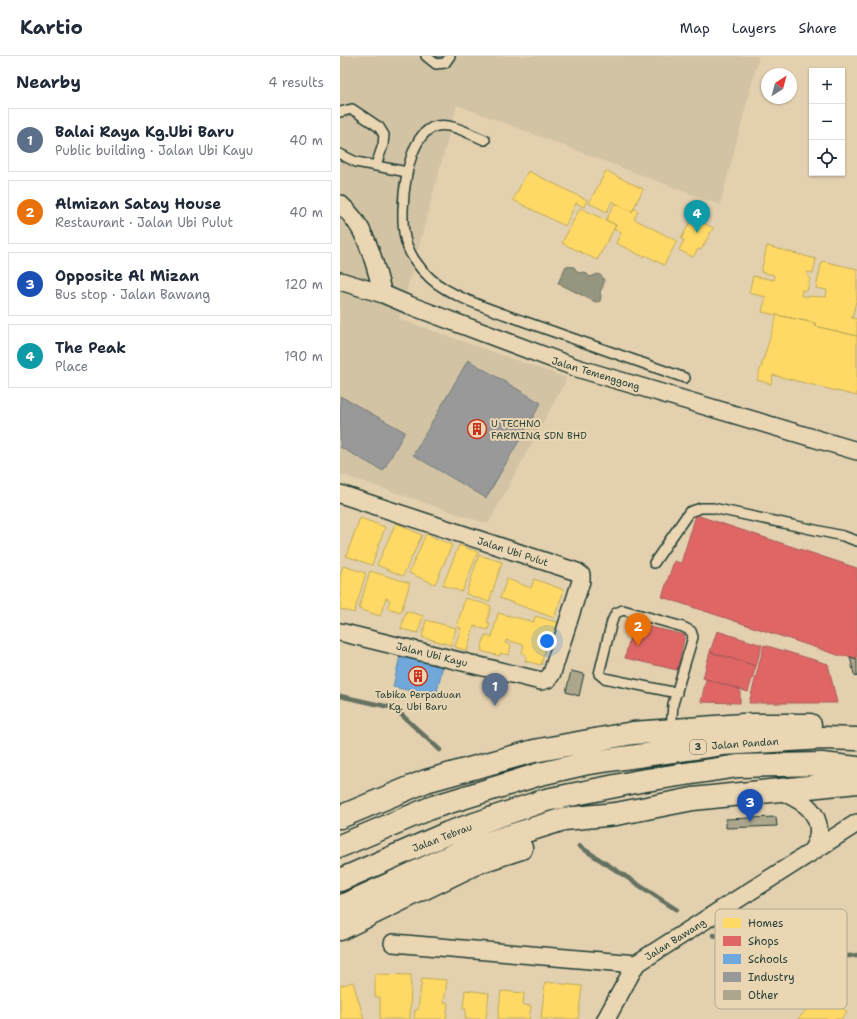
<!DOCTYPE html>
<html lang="en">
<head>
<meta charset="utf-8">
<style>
	:root { --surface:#fff; --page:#f6f6f7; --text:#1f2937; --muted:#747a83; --line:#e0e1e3; --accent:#c8321e }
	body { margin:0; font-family:"Shantell Sans",sans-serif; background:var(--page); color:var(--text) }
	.controls { position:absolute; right:12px; top:12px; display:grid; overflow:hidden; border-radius:0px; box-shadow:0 1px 3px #0004 }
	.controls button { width:36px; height:36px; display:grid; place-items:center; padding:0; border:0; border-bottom:1px solid var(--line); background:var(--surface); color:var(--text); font:20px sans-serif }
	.compass { position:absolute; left:421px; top:12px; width:36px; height:36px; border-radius:50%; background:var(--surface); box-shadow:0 1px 3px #0004; rotate:36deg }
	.you { position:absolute; left:207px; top:585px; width:14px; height:14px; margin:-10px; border:3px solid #fff; border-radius:50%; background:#1a73e8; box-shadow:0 0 0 6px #1a73e833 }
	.badge { display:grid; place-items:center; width:26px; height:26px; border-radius:50%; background:var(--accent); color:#fff; font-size:13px; font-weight:700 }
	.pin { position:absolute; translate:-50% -33px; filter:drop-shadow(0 1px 2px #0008) }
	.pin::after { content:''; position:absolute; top:21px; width:14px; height:12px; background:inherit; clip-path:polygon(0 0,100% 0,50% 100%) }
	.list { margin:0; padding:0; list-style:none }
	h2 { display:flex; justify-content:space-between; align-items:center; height:52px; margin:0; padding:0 16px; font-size:17px }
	h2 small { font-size:13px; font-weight:400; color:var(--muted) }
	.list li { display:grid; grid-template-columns:26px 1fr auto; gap:12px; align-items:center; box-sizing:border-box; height:64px; margin:0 8px 8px; padding:0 8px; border:1px solid var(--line); border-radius:0px }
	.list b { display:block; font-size:15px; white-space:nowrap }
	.list p { margin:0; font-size:13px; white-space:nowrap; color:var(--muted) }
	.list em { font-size:13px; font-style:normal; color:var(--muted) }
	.icon { flex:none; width:22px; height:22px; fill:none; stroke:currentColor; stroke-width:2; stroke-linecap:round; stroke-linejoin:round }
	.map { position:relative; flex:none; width:517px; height:963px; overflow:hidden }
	header { display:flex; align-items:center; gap:24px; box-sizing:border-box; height:56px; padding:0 20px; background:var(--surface); border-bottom:1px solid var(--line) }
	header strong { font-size:19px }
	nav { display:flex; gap:22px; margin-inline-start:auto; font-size:14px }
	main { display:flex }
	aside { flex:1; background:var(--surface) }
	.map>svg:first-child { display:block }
	.built { fill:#d2c3a4 }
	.water { fill:#96957f; stroke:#667261 }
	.homes { fill:#ffd966; stroke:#bcaa57 }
	.shops { fill:#e06666; stroke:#a65a57 }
	.schools { fill:#6fa8dc; stroke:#5788aa }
	.industry { fill:#999; stroke:#747d7b }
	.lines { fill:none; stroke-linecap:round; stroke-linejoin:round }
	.stream { stroke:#667261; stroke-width:4.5 }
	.building { fill:#aca68c; stroke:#1f3d34 }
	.service-casing { stroke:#1f3d34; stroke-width:12 }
	.minor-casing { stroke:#1f3d34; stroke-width:20 }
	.trunk-casing { stroke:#1f3d34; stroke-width:25 }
	.service { stroke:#ebd6b4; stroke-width:9 }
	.minor { stroke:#ebd6b4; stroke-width:17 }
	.trunk { stroke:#ebd6b4; stroke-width:22 }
	.labels { text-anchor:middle; stroke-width:4; stroke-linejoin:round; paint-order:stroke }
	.shield { fill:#ebd6b4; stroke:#5c6b5a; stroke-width:1 }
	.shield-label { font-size:9px; font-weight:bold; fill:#1f3d34 }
	.street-label { font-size:10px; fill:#1f3d34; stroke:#ebd6b4 }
	.poi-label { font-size:10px; fill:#1f3d34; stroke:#ebd6b4; text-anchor:start }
	.key { fill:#ebd6b4; stroke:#aea88e; stroke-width:1 }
	.key-label { font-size:11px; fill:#1f3d34 }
</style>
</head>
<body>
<header>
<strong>Kartio</strong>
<nav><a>Map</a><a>Layers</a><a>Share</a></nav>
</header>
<main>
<aside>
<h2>Nearby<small>4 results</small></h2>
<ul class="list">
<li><span class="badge" style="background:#5c6f8a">1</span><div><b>Balai Raya Kg.Ubi Baru</b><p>Public building · Jalan Ubi Kayu</p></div><em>40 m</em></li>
<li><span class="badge" style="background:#e8710a">2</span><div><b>Almizan Satay House</b><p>Restaurant · Jalan Ubi Pulut</p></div><em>40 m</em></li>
<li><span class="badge" style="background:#1a4fb4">3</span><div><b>Opposite Al Mizan</b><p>Bus stop · Jalan Bawang</p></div><em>120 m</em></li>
<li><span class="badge" style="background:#0f9aa8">4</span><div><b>The Peak</b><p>Place</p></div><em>190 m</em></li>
</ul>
</aside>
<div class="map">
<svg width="517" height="963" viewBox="0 0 517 963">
	<rect width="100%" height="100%" fill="#e3d0af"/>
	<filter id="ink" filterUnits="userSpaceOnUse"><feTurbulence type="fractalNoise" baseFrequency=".025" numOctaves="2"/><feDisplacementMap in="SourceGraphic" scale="8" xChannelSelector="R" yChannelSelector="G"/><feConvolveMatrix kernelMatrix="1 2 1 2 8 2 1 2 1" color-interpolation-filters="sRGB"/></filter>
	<g filter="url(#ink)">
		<path class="built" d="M0,0H419L380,149L117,49L59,263L227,322L148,468L0,418Z"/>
		<path class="water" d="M226,210L234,211L238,217L245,216L250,221L258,218C267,222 264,229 260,236L261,241L260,245L257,246L253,245L218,227Z"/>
		<path class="homes" d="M188,115L247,144L244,151L236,147L225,170L173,144Z
			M266,115L303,133L292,156L272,145L267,156L249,147Z
			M275,147L292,156L294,152L298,155L294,163L337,185L324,209L305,199L304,201L276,187L281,177L274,173L276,169L266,164Z
			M240,152L276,169L257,204L222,187Z
			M353,161L373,172L361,194L358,193L353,201L339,194L344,184L341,183Z
			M427,190L476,203L473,217L468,216L467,220L470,222L467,235L462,234L461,240L486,241L487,234L476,232L482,205L517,213V241L512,262L517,263V280L475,270V267L422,256L426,241L409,237L413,220L434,224V219L421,216Z
			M437,259L475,267V270L517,280V340L433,319L431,328L417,324Z
			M20,462L45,471L32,509L6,500Z
			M56,467L82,479L63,520L37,509Z
			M86,478L112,489L95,528L69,517Z
			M119,489L138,496L122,536L103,529Z
			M139,499L162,506L149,546L126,538Z
			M3,510L26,517L14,557L0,553V520Z
			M30,515L70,527L61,556L47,552L50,544L46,542L40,560L19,553Z
			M167,523L191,532L194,523L224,534L214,562L160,542Z
			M125,542L151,550L147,566L150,567L148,574L134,570L127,595L115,591L121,572L117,571Z
			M66,555L83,560L78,577L61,573Z
			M158,557L194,566L195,560L220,567L215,583L208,582L201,609L185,605L187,599L182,597L184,589L166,584L165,587L171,589L169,599L160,597V600L141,595L145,579L152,581Z
			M86,564L116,572L111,589L82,581Z
			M35,918L71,919L70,963H40V941H35Z
			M82,922L107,924L104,946L108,947L106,963H74L75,954H78Z
			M13,926L24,963H0V930Z
			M205,926L242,930L238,963H201Z
			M125,934L149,937L146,963H125L126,953H123Z
			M161,935L184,937L183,949L191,950L189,963H158Z
			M489,940L507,956L501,963H458L472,948L478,953Z"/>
		<path class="shops" d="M356,459L517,512V603L505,599L504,601L322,541L334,505L341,507Z
			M293,567L345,579L337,614L285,602Z
			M377,575L422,589L416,610L370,596Z
			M424,589L488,608L497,647H409Z
			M370,596L416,610L408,636L363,622Z
			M366,623L400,633V647L361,646Z"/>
		<path class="schools" d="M60,600L103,609L96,640L53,631Z"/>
		<path class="industry" d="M94,0H102L99,4Z
			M128,304L201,347L146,442L73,399Z
			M0,340L65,376L43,415L0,391Z"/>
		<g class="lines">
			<path class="stream" d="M0,640L54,652L100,694
				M239,790L337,854
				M373,879L484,903L517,899"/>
		</g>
		<path class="building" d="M510,601L517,603V621L514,618Z
			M231,615L244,618L239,640L226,636Z
			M436,761L437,770L386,772V763Z"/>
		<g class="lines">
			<g class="service-casing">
				<path id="service" d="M86,0L96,8L105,7L110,0
					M0,56L12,53L39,71L44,79L43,89L36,109
					M145,84C131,79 113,67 97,70C65,76 59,157 65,182C68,197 79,212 90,222C110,241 156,255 183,265C237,284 291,303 345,322
					M0,98L16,106L67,116
					M314,507L349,456L361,452H373L503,480L517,485
					M331,674L333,648L353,581L351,575L343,571L283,554L276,557L272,565L259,618L264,622L337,637"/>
			</g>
			<g class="minor-casing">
				<path id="minor" d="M0,148C27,170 34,206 43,238
					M0,225L43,238L69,249L237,312L517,395
					M0,438L237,516L241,519V525L212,617L208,623L201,625L0,576
					M441,735C447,738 454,741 460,745C480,757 485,780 469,798
					M53,887L296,908
					M266,963L296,908L517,767"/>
			</g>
			<g class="trunk-casing">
				<path id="trunk" d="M0,761L86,725L194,695L293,677L403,669H470
					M0,790L93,751L200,718L248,707L382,688L483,682L517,683
					M0,824L108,777L206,744L300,725L398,710L482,708L517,712
					M0,851L122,795L224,763L276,758L353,743L517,726
					M0,873L138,806L181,792"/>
			</g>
			<use href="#service" class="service"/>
			<use href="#minor" class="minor"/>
			<use href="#trunk" class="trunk"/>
		</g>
	</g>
	<defs>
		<g id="building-ring" transform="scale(1)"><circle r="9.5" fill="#ebd6b4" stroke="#c8321e" stroke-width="1.5"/><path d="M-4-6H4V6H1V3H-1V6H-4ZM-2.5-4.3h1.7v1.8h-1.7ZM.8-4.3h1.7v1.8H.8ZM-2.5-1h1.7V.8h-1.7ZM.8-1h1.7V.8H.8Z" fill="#c8321e"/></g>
	</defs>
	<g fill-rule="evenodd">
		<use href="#building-ring" x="137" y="373"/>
		<use href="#building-ring" x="78" y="620"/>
	</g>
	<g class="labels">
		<rect class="shield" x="350" y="684" width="16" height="14" rx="3"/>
		<g class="shield-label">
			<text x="358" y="694">3</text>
		</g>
		<g class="street-label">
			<text transform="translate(256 317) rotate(17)" y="4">Jalan Temenggong</text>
			<text transform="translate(173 495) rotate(18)" y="4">Jalan Ubi Pulut</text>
			<text transform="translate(92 598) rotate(14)" y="4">Jalan Ubi Kayu</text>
			<text transform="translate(405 687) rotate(-4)" y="4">Jalan Pandan</text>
			<text transform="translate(102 781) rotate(-21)" y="4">Jalan Tebrau</text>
			<text transform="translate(335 883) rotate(-32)" y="4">Jalan Bawang</text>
		</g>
		<g class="poi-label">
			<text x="151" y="371">U TECHNO<tspan x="151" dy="12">FARMING SDN BHD</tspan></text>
			<text x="78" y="642" text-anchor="middle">Tabika Perpaduan<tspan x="78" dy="12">Kg. Ubi Baru</tspan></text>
		</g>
	</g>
	<rect x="375" y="853" width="132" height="100" rx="6" class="key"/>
	<rect x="383" y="862" width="18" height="10" fill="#ffd966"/>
	<rect x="383" y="880" width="18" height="10" fill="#e06666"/>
	<rect x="383" y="898" width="18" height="10" fill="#6fa8dc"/>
	<rect x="383" y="916" width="18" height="10" fill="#999"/>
	<rect x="383" y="934" width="18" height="10" fill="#aca68c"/>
	<g class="key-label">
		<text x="408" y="871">Homes</text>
		<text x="408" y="889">Shops</text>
		<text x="408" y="907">Schools</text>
		<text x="408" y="925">Industry</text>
		<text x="408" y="943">Other</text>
	</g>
</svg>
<div class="controls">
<button>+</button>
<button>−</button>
<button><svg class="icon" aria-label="locate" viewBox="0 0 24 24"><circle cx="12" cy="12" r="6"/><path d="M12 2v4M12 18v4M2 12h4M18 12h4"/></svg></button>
</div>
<svg class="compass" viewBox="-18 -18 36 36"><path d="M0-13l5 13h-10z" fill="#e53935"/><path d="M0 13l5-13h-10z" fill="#747a83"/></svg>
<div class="you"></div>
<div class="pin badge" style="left:155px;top:650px;background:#5c6f8a">1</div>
<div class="pin badge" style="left:298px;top:590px;background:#e8710a">2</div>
<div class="pin badge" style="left:410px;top:766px;background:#1a4fb4">3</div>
<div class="pin badge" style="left:357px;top:177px;background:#0f9aa8">4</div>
</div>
</main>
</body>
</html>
